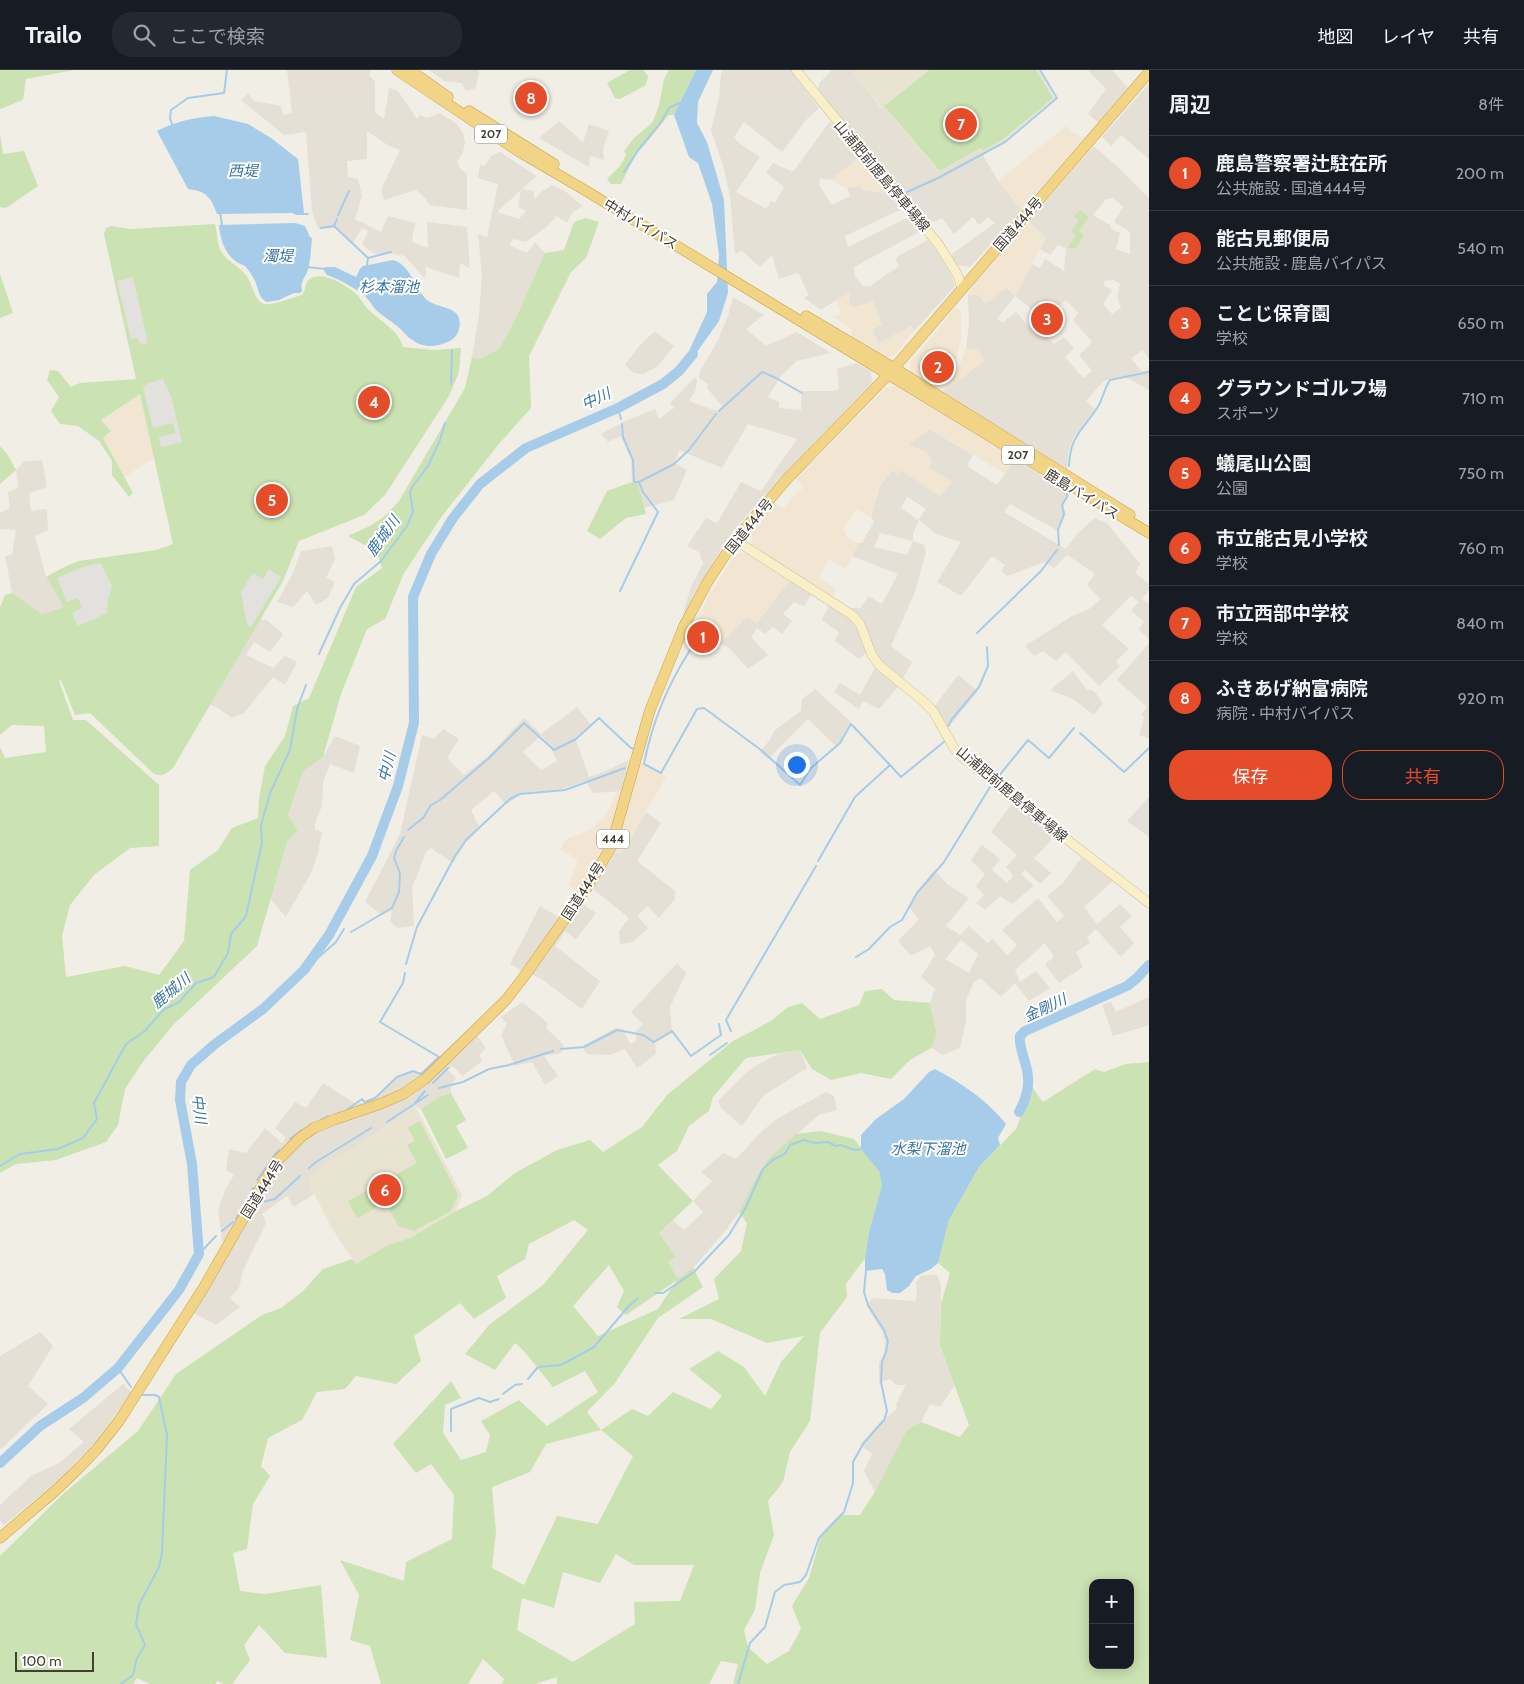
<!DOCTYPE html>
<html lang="ja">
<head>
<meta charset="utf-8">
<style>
	:root { --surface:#171b24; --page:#242831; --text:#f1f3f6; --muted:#9ea1a6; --line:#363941; --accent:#e54c29 }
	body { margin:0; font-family:Cabin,"Noto Sans JP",sans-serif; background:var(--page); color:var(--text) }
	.controls { position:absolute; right:15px; bottom:15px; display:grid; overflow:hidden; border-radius:10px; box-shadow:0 2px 12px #0003 }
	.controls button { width:45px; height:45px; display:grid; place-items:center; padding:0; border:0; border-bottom:1px solid var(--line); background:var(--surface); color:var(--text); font:25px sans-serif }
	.scale { position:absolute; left:15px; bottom:12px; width:79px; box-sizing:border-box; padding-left:5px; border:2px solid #433f36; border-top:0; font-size:14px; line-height:18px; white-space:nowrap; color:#433f36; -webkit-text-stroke:4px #fff; paint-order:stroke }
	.you { position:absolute; left:796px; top:694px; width:18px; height:18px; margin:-12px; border:4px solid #fff; border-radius:50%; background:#1a73e8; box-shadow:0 0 0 8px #1a73e833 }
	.badge { display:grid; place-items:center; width:32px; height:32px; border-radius:50%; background:var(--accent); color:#fff; font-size:16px; font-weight:700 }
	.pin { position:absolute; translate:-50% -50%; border:2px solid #fff; box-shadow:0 1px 5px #0006 }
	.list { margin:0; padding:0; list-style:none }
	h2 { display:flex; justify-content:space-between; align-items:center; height:65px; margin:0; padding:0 20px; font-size:21px }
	h2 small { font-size:16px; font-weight:400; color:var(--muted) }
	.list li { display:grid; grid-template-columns:32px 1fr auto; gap:15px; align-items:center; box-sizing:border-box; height:75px; padding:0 20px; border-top:1px solid var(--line) }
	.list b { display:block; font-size:19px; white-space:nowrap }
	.list p { margin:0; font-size:16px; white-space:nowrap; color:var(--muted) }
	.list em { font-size:16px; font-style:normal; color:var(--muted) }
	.actions { display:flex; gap:10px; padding:15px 20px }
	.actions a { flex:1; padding:11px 0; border:1px solid var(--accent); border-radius:20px; text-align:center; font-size:18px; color:var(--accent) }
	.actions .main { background:var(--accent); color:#fff }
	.icon { flex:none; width:28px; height:28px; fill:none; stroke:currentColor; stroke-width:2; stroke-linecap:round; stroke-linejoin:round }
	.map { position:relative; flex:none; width:1149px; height:1614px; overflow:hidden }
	header { display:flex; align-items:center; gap:30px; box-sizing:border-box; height:70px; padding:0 25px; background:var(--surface); border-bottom:1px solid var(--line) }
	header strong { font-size:24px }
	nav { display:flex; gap:28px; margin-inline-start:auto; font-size:18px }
	.search { width:350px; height:45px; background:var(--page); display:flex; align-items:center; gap:12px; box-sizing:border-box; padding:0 18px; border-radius:20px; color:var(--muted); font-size:19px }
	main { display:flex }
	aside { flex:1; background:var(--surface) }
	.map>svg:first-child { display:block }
	.residential { fill:#e5e0d5; fill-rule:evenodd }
	.commercial { fill:#f2e6d3 }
	.industrial { fill:#e3e0db }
	.education { fill:#e9e3d1 }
	.green { fill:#cbe2b2; fill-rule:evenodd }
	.parking { fill:#e3e1de }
	.water { fill:#a7cce9 }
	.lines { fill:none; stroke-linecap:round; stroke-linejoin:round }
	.stream { stroke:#a7cce9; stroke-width:2 }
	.river { stroke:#a7cce9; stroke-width:10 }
	.secondary-casing { stroke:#cdc299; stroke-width:10 }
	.trunk-casing { stroke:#cea043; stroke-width:11 }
	.secondary { stroke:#f9efc8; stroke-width:9 }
	.trunk { stroke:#f2d487; stroke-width:10 }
	.labels { text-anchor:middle; stroke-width:4; stroke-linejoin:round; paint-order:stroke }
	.shield { fill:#fff; stroke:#7b7972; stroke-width:1 }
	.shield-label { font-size:12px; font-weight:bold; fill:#433f36 }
	.street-label { font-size:14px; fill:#433f36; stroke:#fff }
	.water-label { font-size:15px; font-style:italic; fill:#3a74a5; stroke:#fff }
</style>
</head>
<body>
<header>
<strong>Trailo</strong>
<div class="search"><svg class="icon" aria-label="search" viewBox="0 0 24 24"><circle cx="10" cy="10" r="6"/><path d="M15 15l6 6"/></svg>ここで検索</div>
<nav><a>地図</a><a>レイヤ</a><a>共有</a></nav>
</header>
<main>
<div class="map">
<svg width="1149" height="1614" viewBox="0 0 1149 1614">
	<rect width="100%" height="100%" fill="#f1eee6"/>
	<path class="residential" d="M287,0H371L369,6L375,11V43L384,49L389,18L398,21L417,49L420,45L427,48L440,43L457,54L463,63L465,72L463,82L457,92L460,98L467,104V140L429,135L426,129L416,120L384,130L381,120L400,80L389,76L367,61V89L347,91L348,107L358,109L362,126L355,149L381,162L388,146L415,153L412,172L428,178L427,152L467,157L470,199L460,193L459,208L426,197L425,209L405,186L394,184H375L362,175L368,161L362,158L352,174L335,158L318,159L312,141L306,62L284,65L241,30L248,24L255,31L281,36L283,45L292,43Z
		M429,0H479L476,18L466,21L461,13L444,11Z
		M723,0H803L805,2L795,7L819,38L806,50L782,82L744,52L734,67L740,74L760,87L736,122L766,139L771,131L775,133L784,117L766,103L773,93L793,102L830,51L860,87L831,110L820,109L819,115L832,135L850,126L847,118L860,116L864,120L889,123L902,139L845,166L848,177L909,147L921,161L854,197L855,206L863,216H870L899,196L895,188L928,170L938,183L951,205L955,216L914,261L911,256L878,274L872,259L881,255L859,236H850L849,224L836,230L821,240L804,228L809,225L798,203L779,209L772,185L760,197L742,181L735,184L730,126L724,99L711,60L719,27L721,4Z
		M832,0H851L881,38H884L980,80L982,83L998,111L1022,140L970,197L955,195L951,186L952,184L995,153L988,147L979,155L973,147L954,164L942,148L928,154L818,20L819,13Z
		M1088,0H1112L1128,18L1098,52L1088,44L1106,19Z
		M1149,14V89L1121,65L1111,76L1102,67Z
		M559,51L583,72L589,54L609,61L603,78L604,90L590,86L589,97L539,68Z
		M1094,76L1119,98L1149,128V289L1143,280L1131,288L1141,301L1149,300V320L1124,306L1104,311L1086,331L1095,339L1088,350L1074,366L1068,383L1067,399L943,322L984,291L975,281L966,278L969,254L968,225H978L1007,218L1015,226L1032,194L1040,198L1045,189L1064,201L1066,178L1058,175L1050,185L1040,179L1045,167L1028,151ZM1113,128L1123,137L1114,152L1130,162V184L1116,179L1120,163L1111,159V156L1093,145L1106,129ZM1113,210L1120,214L1117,227L1121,237L1112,244L1103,234L1112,220L1104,215V211ZM1015,226L1028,236L1048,262L1060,252L1054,246L1058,243L1054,239L1066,230L1078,243L1073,250L1092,272L1079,285L1092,301L1083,308L1065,287L1074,278L1064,267L1054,274L1040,260L1035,263L1016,242L1003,252L997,249Z
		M500,82L537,106L522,119L534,121V130L541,122L552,115L566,122L583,136L573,142L567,153L557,146L545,158L526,172L513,169L509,175L527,183L535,172L545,183L513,254L499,279L479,289L472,287L479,245L482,205L478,164L487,167L498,114L478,108L480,95L485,96L491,86ZM521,120L518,137L526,141L519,149L497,142Z
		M733,227L764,245L746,259L766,276L797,262L831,283L797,291L781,306L768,327L779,332V338L801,340L802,321H832L839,319L837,299L856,293L871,301L872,312L758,432L727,469L696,520L685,544L683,543L691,517L703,493L699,482L687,476L706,448L717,453L741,412L761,421L797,369L748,354L722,398L679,380L675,393L687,400L674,430L644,438L638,414L632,412L631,390L621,366L608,372L601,364L625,351L655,339L659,349L674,338L670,333L695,307L697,311L695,322L689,331L714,340L722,341V336L707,318L708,314L699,308L700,301L717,272L728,246Z
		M655,261L674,276L657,297L643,304L634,303L625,295L640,275Z
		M930,359L973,385L967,396L997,415L1013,392L1025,393L1047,409L1071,423L1063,435L1066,444L1058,461L1010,434L1004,442L1066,479L1077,464L1095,448L1107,453L1140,494L1135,503L1149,514V520L1142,529L1149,534V570L1139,559L1144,552L1131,540L1139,532L1131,526L1102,555L1129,579L1116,591L1120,596L1099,616L1066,582L1056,591L1043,581L1034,586L1025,576L1072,546L1089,539L1101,529L1087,515L1095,504L1067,485L1054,498L1045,492L1007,506L1001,501L1005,495L992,486L961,526L937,512L961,472L936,464L919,450L913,464V471L924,475L926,482L915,522L891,576L912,592L899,615L879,639L863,631L859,639L834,622L840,613L860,625L880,589L867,582L859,589L835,571L839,562L822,550L830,533L849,546L852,538H861L868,526L882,534L898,504L852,486L858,473H862L874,452L871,448L879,418L892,400H901L952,413L929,398L909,374ZM907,427L926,439L918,450L901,438ZM880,463L913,471L907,485L874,477Z
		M42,390L47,417L29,423L31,441L47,439L48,460L35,466L46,507L64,537L42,544L12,523L5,486L12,485L16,460L0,459V443L10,438L8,422L18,418L16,400L24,392Z
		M332,476L335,489L326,508L335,512L328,528L316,535L307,521L293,537L277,532L292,505L301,481Z
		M792,508L813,522L804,536L794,532L783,544L792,551L782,564L773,557L765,564L757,558L751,567L768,585L748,599L730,579L721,573L747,546L756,553Z
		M260,549L267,550L283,564L270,582L254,572L246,585L273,598L285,586L297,592L285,615L273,607L244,643L232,648L216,637L210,635Z
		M1149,573V668L1139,665L1144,647L1141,644L1147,637L1117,610Z
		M1073,601L1086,619L1094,621L1103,633L1094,645L1073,629L1050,620Z
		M958,605L978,621L949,657L934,637Z
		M815,619L851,652L842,668L836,676L808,649L768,689L760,682L771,668L774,661L801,641L802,629Z
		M577,637L592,656L576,670L589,707L606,701L628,690L623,721L593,723L586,711L562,719L522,723L506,735L494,721L471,740L480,759L467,771L453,793L431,778L426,782L412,818L414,856L398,858L390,852L392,840L382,845L365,832L400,764L422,665L434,669L443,659L459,669L447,688L464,705L488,686L524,648L541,664ZM541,665L549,675L557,691L541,700L523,682Z
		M335,666L360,676L354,703L330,694L323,712L322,736L315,753V760L322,762L318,783L311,803L286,847L270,829L287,772L298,760L288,745L303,701L323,687Z
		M1013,732L1055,766L1034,788L1051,803L1040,814L1025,800L1021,804L1034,816L1030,819L1012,834L1000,826L985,840L976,833L984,825L976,816L985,804L971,790L982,775L1000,789L992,800L1007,813L1013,806L1006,797L1017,785L991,762Z
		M646,742L661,753L637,791L675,821V829L659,848L648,836L637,846L648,858L633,872L620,874L619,861L629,848L593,819L615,782L621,784Z
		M1081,788L1113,811L1084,837L1097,854L1120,834L1132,846L1120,857L1134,873L1121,887L1096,859L1087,867L1090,873L1076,882L1083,897L1059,913L1045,894L1054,887L1045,873L1015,900L1020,912L1036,901L1050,918L1029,931L1015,913L1001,927L980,908L974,912L966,930V952L960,978L943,985L931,978L937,965L930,933L935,919L921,907L935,885L930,876L911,886L898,871L919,849L908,836L917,822L934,800L948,815L969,828L946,856L960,865L969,856L987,873L993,869L1007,885L1017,875L1002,860L1038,828L1057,852L1064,846L1047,826L1063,813ZM961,870L978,884L969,903L945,889Z
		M573,827L596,843L576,869L565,861L555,876L600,911L582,939L540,908L520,900L510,894L540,836L559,847Z
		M677,893L686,903L670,937L672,963L655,973L656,984L637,998L625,979L610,985L587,984L583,979L584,975L616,958L623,959L630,974L636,971V961L643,954L631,942Z
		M1149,927V955L1113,966L1102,935L1111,932L1116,942Z
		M522,932L548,953L546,958L564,975L561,983L544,986L558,1006L545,1015L532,992L515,996L501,965L507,954L501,947Z
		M469,958L479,968L486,978L479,985L482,991L463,1006L452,996L448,1000L456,1008L451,1016V1023L439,1027L421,1039L415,1036L350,1081L327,1093L310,1115L314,1124L294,1137L287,1126L262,1144L266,1153L243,1201L239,1218L230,1228L240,1237L216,1255L194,1243L231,1181L222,1170L218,1140L226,1118L234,1105L226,1100L229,1079L246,1083L265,1058L282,1073L286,1068L275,1058L295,1032L306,1038L323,1013L356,1034L375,1028L397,1008L413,1001L421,1004Z
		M800,980L807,998L763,1026L742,1056L721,1038L718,1031L750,999L778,984Z
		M826,1022L834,1026L837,1040L819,1045L770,1087L739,1142L726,1160L693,1198L678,1209L668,1192L675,1187L659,1163L673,1150L684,1160L703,1142L693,1131L712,1111L701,1102L723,1083L736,1089L760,1063L778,1048Z
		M937,1204L941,1216L940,1275L955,1315L940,1337L930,1334L921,1352L906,1361L875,1422L864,1401L872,1384L860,1375L881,1351L897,1339L896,1334L906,1315H896L890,1309L879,1313V1293L884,1283L885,1271L882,1261L866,1235L873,1228L915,1231L917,1226L916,1212L921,1206Z
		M40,1262L53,1276L28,1316L48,1334L0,1380V1286Z
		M123,1314L132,1323L90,1378L49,1419L4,1455L0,1451V1435L31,1406L59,1393L84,1372L69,1359Z"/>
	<path class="commercial" d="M1066,56L1072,63L1077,64L1083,69L1022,140L998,111Z
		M860,87L889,123L864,120L860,116L847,118L831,110Z
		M1028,151L1046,168L1015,226L1007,218L985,234L978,225H968L974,214Z
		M850,224V236H859L873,231L882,255L872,259L878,274L911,256L914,261L894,286L887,287L851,266L852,260L833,247L842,243L836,230Z
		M955,238L961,241V271L956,288L937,319L911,303L910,293Z
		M966,278L978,280L984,291L943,322L960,294Z
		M895,316L1009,384L1013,392L1005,404L930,359L909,374L928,383L932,393L929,398L952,412L940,426L901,400L897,404L892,400L879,418L871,448L856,439L843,459L849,469L858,473L846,499L829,489L819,507L836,519L830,533L792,508L756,554L746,546L710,586L692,575L695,554L708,527L736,484L745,483L752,473L751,463L774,433L784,439L792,428L804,417L796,409L887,317Z
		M140,324L154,388L124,407L103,368L111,361L101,350Z
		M635,689L666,707L621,784L604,778L577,822L569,815L578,790L560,779L566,769L592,759L606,745L618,720L623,721L628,690Z"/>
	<path class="industrial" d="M1149,727V767L1127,751Z"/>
	<path class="education" d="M851,0H1039L1055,28L1004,71L982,83L979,80L939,103L884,38H882Z
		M415,1036L462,1125L456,1141L410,1168L388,1175L356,1194L331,1157L310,1115L309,1107L327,1093L350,1081Z"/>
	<path class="green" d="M0,0H74L26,9L23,30L0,39Z
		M630,0H643L648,6L646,15L620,29L615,28L607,13Z
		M669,0H696L674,45H669L635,86L621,114H611L607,109L620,96L626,85L624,81L634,68L652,53L659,36L664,9Z
		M930,0H1036L1053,28L1003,69L983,81L980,78L940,101L884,36Z
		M0,64L3,84L24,81L38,116L6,138L0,137Z
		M1080,140L1089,147L1079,161L1084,166L1075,179L1067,177L1076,166L1071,161L1079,150L1074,146Z
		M585,148L599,152L586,188L571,202L529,286L531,338L498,375L442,446L404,503L385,549L367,559L341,624L323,687L303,701L288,745L298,760L287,772L257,876L173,955L142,993L125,1019L118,1055L106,1072L56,1090L16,1094L0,1103V677L5,688L46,682L44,656L12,655L0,665V537L5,525L12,523L42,544L64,537L46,507L66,496L79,491L156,480L173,474L140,324L101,350L111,361L103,368L133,423L129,427L112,405V391L99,371L78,356L60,354L51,341L59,327L47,310L50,300L58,301L71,317L80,313L136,309L104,164L106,158L111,156L131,159L215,154C217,161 217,170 219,177C225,192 240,195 248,208C253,216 254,230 264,234C273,236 293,227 302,225C307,219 304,209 314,207C327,203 345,215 355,223C361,228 364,236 370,241C383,253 398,260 403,277L434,280L461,278L459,302L449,326L385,425L364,445L299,471L283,511L173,698C166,704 163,707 154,704L90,643L75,645L61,610L59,611L73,650H86L159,715V776L130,778L94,805L70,835L62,866L66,907L125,896L159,905L184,871L190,800L218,780L232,758L258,748L259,729L265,696L285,666L293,636L309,628L356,517L382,498L376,481L348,466L370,456L385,446L399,431L465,318L472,287L479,289L499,279L513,254L545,183L564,180L574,152Z
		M0,204L13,243L0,248Z
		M0,376L7,384L16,400L0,414Z
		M632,412L638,414L646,444L626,448L600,469L587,461L607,421Z
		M882,919L894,930L930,933L937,965L931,978L910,990L891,1009L861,1003L831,1010L812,999L800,980L746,988L713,1027L709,1041L689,1056L677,1081L658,1095L693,1131L659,1163L676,1187L668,1192L678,1209L693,1198L703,1217L658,1248L615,1313L587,1342L601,1360L632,1339L648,1346L673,1322L711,1339L722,1326L689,1299L718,1281L744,1297L765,1326L781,1292L804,1266L767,1273L711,1249H679L719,1229L714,1209L741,1181L747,1153L739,1142L759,1103L770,1087L796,1064L821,1061L854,1069L879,1101L882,1115L869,1162L865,1188L846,1214L847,1227L820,1263L810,1351L790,1382L783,1412L768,1431L774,1465L760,1503L755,1540L744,1560L748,1577L767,1594L789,1581L801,1559L792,1536L809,1508L822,1463L839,1445H860L875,1422L906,1361L921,1352L960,1367L969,1355L940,1275L941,1234L950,1203L938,1193L949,1150L979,1097L1016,1059L1032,1017L1043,1032L1095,999L1104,1002L1126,994L1149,992V1614H733L738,1594L721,1591L709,1614H557V1607L535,1614H502L504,1609L483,1589L468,1614H381L370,1576L350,1570L359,1525L340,1490L404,1511L406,1492L452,1469L454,1425L431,1394L416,1403L393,1374L451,1311L461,1328L445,1335L443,1363L461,1390L486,1382L490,1365L481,1351L519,1330L547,1356L598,1322L585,1301L553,1317L523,1280L515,1273L495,1300L465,1284L490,1254L543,1215L588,1160L574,1150L529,1174L525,1189L497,1206L506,1228L474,1249L460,1233L414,1266L421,1291L396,1314L356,1306L345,1319L317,1322L302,1350L268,1368L261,1396L270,1406L253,1434L247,1479L233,1483L240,1521L265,1524L321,1515L327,1588L285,1583L259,1555L244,1575L250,1590L232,1614H224L218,1611L215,1614H150L137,1608L133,1614H0V1486L63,1424L138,1361L176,1304L262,1245L281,1238L302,1222L323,1199L352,1189L356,1194L388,1175L410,1168L456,1141L487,1126L515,1103L557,1080L590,1070L603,1082L642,1057L667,1025L733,971L771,951L788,937L802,933L820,949L859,935L865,921ZM609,1195L624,1221L617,1237L626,1245L677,1210L658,1239L598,1266L573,1236ZM601,1360L633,1386L598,1454L557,1446L524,1515L492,1498L496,1462L492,1417L530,1402L546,1374ZM616,1484L634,1495H694L680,1531L634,1532L635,1554L573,1592L517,1560L522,1528L554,1538L563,1502L600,1513ZM1093,1513H1130V1595H1093Z
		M451,1023L466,1050L456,1056L468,1078L446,1089L421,1039L439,1027Z
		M420,1051L458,1125L451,1141L414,1161L399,1156L385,1133L357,1148L348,1131L417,1093L407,1075L415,1071L408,1058Z"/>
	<path class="parking" d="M133,207L148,273L140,275L138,268L131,269L117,211Z
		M163,309L171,326L182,372L161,377L159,367L175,363L173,353L153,358L143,317L148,313Z
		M101,493L112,516L108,530L107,543L78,556L72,543L82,538L78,528L67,532L57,508L85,496Z
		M269,499L281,507L251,557L247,555L241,522L253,503L263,509Z"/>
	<path class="water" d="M696,0H713L698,32L697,53L707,72L724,130L728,223L719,251L687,296L684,292L707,242V224L717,212L719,185L712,134L698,93L689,87L674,45Z
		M214,46L248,54L271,68L298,89L304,143H309L308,145H296L292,143L217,144C211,127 206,121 188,119L157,61C177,51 192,48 214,46Z
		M295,153L305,156L310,167L312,168L310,190C309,193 309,196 308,199C306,208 300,209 302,221L300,223H294L279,230L267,232C257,227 259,217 254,209C252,205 248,199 245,196C242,194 237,193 234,190C224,182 220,167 219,155Z
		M393,190C409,194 415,216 424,227C435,241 465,233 459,259C458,264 455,268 450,271C436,277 424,279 411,269C406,266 402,260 397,256C390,250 382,246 376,240C372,235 368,229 364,225C355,218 337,208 327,205L324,201L325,197H335L356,207L360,199L363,196Z
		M935,999C963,1014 987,1030 1006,1054L998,1068L1000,1075L979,1097L949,1150L938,1193L931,1199L916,1206L909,1216L900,1223H892L887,1220L885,1204L882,1199L865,1201V1188L869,1162L882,1115L879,1101L861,1079V1065L876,1049L904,1029L929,1002Z"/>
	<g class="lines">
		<path class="stream" d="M172,54L170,48L171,40L188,28L224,23L227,0
			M624,102L639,79L659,55L670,37L680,33
			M905,123L938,108L1005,72L1057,28L1040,0
			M220,142L222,155
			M338,145L349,121
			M337,149L334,156L368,188
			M321,158L334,156
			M367,195L368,188L391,182
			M307,197L325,199
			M451,314L452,280
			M618,338L621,349
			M719,341L762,302L776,308L802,323
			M1069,396C1070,364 1084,360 1099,335C1103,327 1105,317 1110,310L1149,302
			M639,412L674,394L689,380L716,344
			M1059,475L1058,460L1064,444L1062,435L1067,427L1068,421
			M620,521L658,442L643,422L639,412H634L633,390L623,367L622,354
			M977,563L1041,501L1057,480
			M692,577C669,612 652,653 644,694L661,703L697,639L704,638L761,680L800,715L811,698L840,673L851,654L890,695
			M319,584L340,538L354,514L381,491L407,456L413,442L410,422L412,417L428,396L440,370L445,353
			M948,656L952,649L979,617L988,596L987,577
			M1080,663L1124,702L1149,678
			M998,707L1028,670L1049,688L1074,658
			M408,760L423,748L431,735L440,730L489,688L524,653L554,680L576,669L599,648L631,678L634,679
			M818,791L855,727L890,695L901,707L945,671
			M351,862L392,838L399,822L400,803L394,788L396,781L404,767
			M856,887L869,879L890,857L902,850L917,823L944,792L990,717
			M406,894L417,857L455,786L466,770L510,729L520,724L565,720L625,698
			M304,900L336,872L344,859
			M731,961L726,950L816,796
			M561,979L584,977L617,960L643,965L654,972L672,961L691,986L721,965L719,954
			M710,985L727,973
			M433,1013L448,998
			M439,1018L463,1012L489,999L509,995L553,981
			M415,1033L425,1021
			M348,1039L362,1029L365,1032L375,1028L397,1007L413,1001L421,1004L439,987L380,952L403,913L405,903
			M319,1051L328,1046
			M387,1052L428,1025
			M290,1069L302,1060
			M273,1087L279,1080
			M0,1096L20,1084L58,1079L83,1068L97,1049L94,1033L126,974L145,961L163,940L179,932L196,913L214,907L228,883L231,864L246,846L262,773L261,756L270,723L290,680L297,639L306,615
			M309,1098L316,1092L371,1058
			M257,1110L269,1093
			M247,1130L253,1118
			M262,1132L275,1129L300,1106
			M236,1149L243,1138
			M222,1161L233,1152
			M199,1184L216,1166
			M655,1223H663L694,1202L729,1165L746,1137L763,1099L774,1089L785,1084L790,1075L804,1070L815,1073L828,1072L836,1076L841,1075L854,1080L862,1079
			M118,1298L131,1317
			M528,1309L538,1297L561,1295L594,1277L628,1237L638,1228
			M503,1324L515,1315L522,1314
			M451,1361V1339L479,1328L490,1332L499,1329
			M121,1614L133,1605L137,1588L145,1575L136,1554L139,1535L159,1497L162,1482L167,1365L159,1327L155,1325H143
			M738,1614L750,1573L765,1557L775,1522L784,1515L800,1512L806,1505L819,1468L844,1442L853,1413V1392L863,1374L884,1350L887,1341L881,1312L882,1292L886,1282L888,1271L884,1260L868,1235L864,1222L866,1200"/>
		<path class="river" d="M1019,1042C1029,1024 1031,1009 1024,989C1022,981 1019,974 1020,966L1025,961L1127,916L1137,908L1149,895
			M0,1393L40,1356L83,1328L118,1298L179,1220L199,1184L192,1094L180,1030L181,1012L191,995L215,974L263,939L304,900L329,865L372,786L398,716L414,653L413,527L431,484L453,448L480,414L526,378L618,338L663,314L679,301L693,284"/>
		<g class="secondary-casing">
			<path id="secondary" d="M796,0L939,175L957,204L962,217
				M735,470L852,545L860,554L872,585L879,595L923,631L933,641L954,678L962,687L1018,730L1056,761L1149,833"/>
		</g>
		<g class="trunk-casing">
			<path id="trunk" d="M397,0L518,81L588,122L1149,463
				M410,0L448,27
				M469,41L554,94
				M806,246L894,298L1130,445
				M0,1468L54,1422L80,1397L97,1379L119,1351L204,1217L275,1093L301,1067L314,1058L336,1049L380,1034L403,1024L425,1009L506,930L523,908L590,813L611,777L650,640L684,556L708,511L735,470L788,408L888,305L1149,2"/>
		</g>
		<use href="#secondary" class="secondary"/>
		<use href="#trunk" class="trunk"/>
	</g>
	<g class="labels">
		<g class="shield">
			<rect x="475" y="54.5" width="32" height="19" rx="4"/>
			<rect x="1002" y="375.5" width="32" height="19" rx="4"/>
			<rect x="597" y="759.5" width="32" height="19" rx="4"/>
		</g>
		<g class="shield-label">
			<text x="491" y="68">207</text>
			<text x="1018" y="389">207</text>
			<text x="613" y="773">444</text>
		</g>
		<g class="street-label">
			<text transform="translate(882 106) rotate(50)" y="5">山浦肥前鹿島停車場線</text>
			<text transform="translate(641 154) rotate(31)" y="5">中村バイパス</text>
			<text transform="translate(1018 154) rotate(-49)" y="5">国道444号</text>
			<text transform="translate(1082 424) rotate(31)" y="5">鹿島バイパス</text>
			<text transform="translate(749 456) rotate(-51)" y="5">国道444号</text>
			<text transform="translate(1012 724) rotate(40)" y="5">山浦肥前鹿島停車場線</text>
			<text transform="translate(583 821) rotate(-57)" y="5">国道444号</text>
			<text transform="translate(262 1119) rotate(-58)" y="5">国道444号</text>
		</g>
		<g class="water-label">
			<text x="243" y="106">西堤</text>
			<text x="278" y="191">濁堤</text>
			<text x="389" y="222">杉本溜池</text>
			<text transform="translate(596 329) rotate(-25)" y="5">中川</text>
			<text transform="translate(383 466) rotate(-54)" y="5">鹿城川</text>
			<text transform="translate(387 697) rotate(-75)" y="5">中川</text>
			<text transform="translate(171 921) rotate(-40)" y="5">鹿城川</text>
			<text transform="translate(1045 938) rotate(-25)" y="5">金剛川</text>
			<text transform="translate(199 1039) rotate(83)" y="5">中川</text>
			<text x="928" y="1084">水梨下溜池</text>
		</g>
	</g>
</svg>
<div class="controls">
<button>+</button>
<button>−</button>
</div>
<div class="scale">100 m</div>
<div class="you"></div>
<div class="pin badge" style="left:703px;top:567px">1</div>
<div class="pin badge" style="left:938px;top:297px">2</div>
<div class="pin badge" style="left:1047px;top:249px">3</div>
<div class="pin badge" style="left:374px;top:332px">4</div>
<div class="pin badge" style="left:272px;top:430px">5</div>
<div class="pin badge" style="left:385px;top:1120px">6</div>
<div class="pin badge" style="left:961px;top:54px">7</div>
<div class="pin badge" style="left:531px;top:28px">8</div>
</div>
<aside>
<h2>周辺<small>8件</small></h2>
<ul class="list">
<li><span class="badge">1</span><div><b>鹿島警察署辻駐在所</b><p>公共施設 · 国道444号</p></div><em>200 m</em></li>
<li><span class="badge">2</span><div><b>能古見郵便局</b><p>公共施設 · 鹿島バイパス</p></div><em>540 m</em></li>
<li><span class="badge">3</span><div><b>ことじ保育園</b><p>学校</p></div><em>650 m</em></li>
<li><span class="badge">4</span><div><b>グラウンドゴルフ場</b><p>スポーツ</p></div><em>710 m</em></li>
<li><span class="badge">5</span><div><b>蟻尾山公園</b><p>公園</p></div><em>750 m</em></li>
<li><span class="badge">6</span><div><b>市立能古見小学校</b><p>学校</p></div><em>760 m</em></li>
<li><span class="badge">7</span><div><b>市立西部中学校</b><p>学校</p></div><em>840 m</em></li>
<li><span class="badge">8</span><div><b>ふきあげ納富病院</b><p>病院 · 中村バイパス</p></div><em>920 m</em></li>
</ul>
<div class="actions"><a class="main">保存</a><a>共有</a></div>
</aside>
</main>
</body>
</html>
